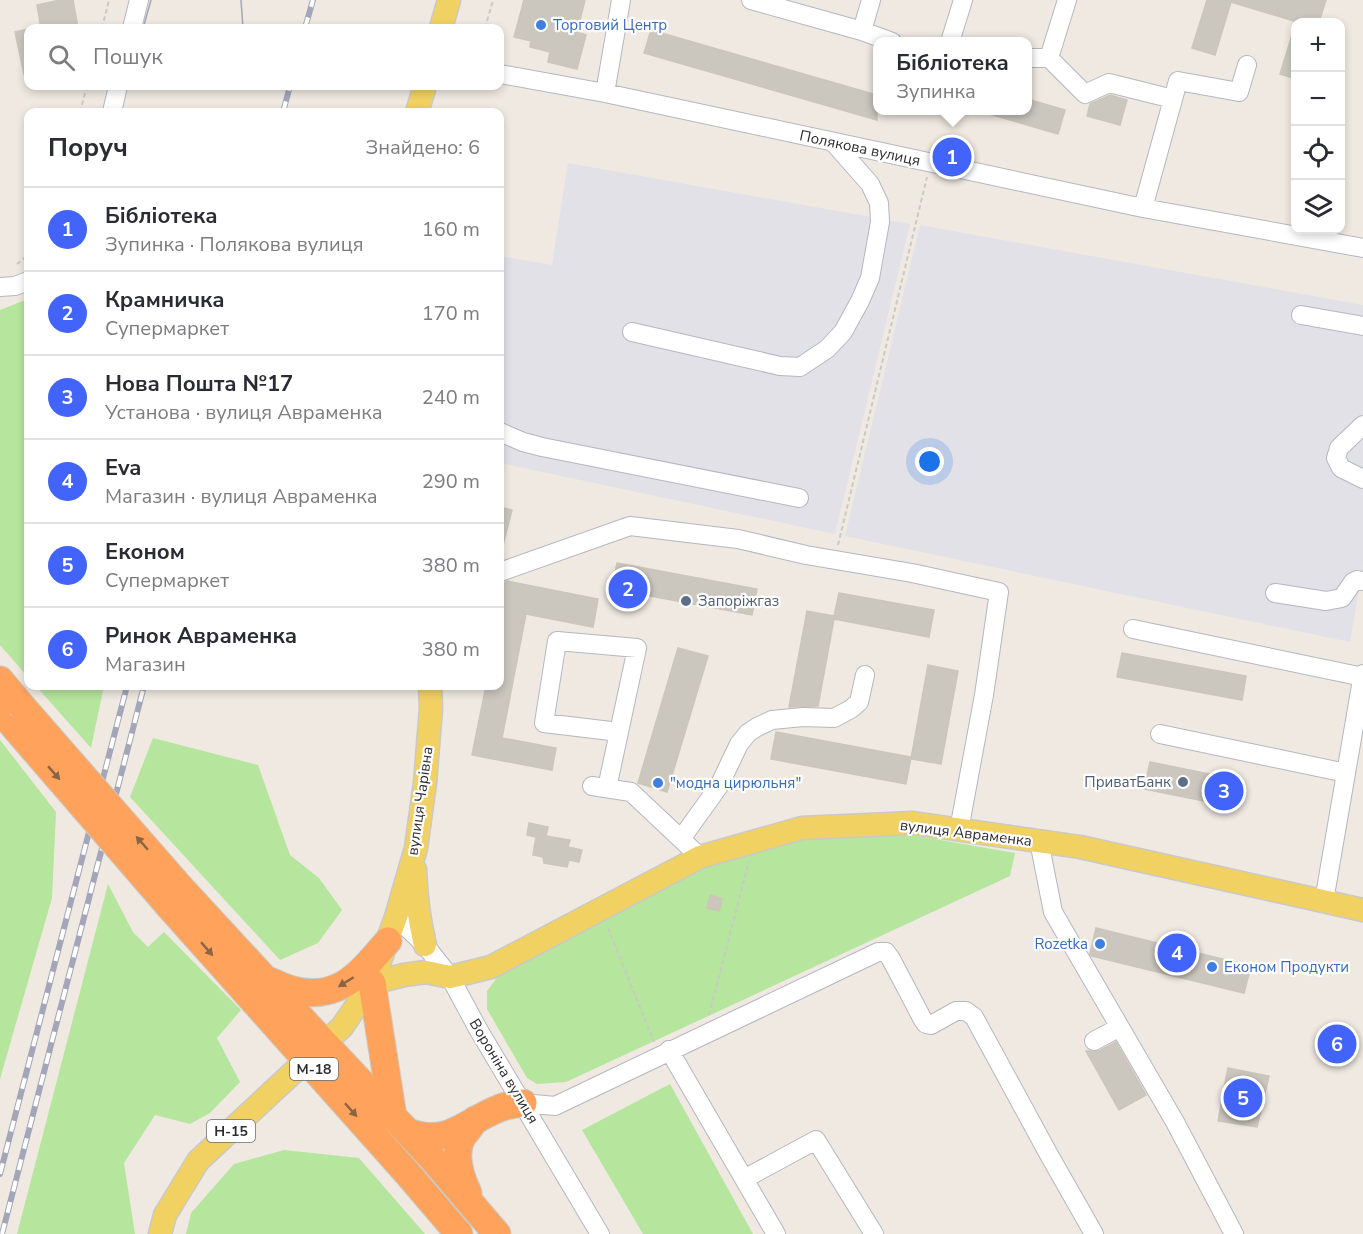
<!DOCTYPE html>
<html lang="uk">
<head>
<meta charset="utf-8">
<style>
	:root { --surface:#fff; --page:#f7f7f7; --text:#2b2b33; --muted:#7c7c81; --line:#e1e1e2; --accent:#4264fb }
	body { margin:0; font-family:"Nunito Sans",sans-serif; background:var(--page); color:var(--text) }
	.controls { position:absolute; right:18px; top:18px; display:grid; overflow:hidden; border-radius:12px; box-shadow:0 3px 9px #0003 }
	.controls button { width:54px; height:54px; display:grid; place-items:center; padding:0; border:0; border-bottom:2px solid var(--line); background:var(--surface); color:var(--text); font:30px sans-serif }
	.you { position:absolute; left:930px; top:462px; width:21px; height:21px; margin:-15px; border:4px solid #fff; border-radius:50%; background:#1a73e8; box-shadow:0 0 0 9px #1a73e833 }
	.badge { display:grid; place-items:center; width:39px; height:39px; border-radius:50%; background:var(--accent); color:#fff; font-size:20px; font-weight:700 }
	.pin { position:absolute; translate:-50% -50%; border:3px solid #fff; box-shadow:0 2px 6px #0006 }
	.popup { position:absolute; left:873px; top:37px; width:159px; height:78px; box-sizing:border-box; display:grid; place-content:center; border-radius:12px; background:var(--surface); filter:drop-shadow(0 2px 4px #0005); font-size:20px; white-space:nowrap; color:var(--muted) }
	.popup b { font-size:22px; color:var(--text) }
	.popup::after { content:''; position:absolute; left:50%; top:100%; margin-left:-12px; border:12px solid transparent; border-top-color:var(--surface) }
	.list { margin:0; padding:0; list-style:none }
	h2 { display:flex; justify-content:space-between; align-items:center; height:78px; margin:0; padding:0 24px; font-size:26px }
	h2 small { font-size:20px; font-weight:400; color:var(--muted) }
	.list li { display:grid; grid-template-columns:39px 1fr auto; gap:18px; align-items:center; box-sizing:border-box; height:84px; padding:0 24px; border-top:2px solid var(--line) }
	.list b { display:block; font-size:22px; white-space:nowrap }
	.list p { margin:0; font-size:20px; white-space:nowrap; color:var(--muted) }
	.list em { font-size:20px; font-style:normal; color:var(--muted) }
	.icon { flex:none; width:33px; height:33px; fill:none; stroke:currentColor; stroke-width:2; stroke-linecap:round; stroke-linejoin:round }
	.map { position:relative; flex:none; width:1363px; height:1234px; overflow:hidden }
	.search { position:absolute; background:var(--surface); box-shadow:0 3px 9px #0003; left:24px; top:24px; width:480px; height:66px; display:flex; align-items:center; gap:15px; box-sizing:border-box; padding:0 21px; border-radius:12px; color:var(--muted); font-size:22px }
	.panel { position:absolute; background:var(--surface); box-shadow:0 3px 9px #0003; left:24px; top:108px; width:480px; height:582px; border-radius:12px }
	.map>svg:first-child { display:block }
	.industrial { fill:#e3e1e8 }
	.green { fill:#b6e59e }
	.building { fill:#cbc7bf; stroke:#cbc5ba; stroke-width:1.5 }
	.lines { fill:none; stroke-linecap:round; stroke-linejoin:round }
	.minor-casing { stroke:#b4b7c1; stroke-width:20 }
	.major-casing { stroke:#c9c9c9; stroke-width:25 }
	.highway-casing { stroke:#c9c9c9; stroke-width:29 }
	.path { stroke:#c9c9c9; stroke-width:2; stroke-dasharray:4.5 3; stroke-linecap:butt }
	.minor { stroke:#fff; stroke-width:18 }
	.major { stroke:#f2d163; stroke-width:22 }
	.highway { stroke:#ffa35c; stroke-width:27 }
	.tram { stroke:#a3a6b8; stroke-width:1.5 }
	.rail-casing { stroke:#a3a6b8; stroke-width:6 }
	.rail { stroke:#fff; stroke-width:4; stroke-dasharray:11; stroke-linecap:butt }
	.highway-bridge-casing { stroke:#c9c9c9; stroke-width:29; stroke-linecap:butt }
	.highway-bridge { stroke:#ffa35c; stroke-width:27 }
	.oneway { fill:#8c6343 }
	.shop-dot { fill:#3f7fe0; stroke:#fff; stroke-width:2 }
	.service-dot { fill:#5c6f8a; stroke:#fff; stroke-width:2 }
	.labels { text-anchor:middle; stroke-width:4.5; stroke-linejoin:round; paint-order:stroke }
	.shield { fill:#fff; stroke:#6d6d6d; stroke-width:1.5 }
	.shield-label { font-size:14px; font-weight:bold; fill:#2e2e2e }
	.shop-label { font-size:15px; fill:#366cbe; stroke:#fff; text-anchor:start }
	.street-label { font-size:15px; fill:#2e2e2e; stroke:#fff }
	.service-label { font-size:15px; fill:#4e5e75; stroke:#fff; text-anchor:start }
</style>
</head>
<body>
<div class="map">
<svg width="1363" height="1234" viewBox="0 0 1363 1234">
	<rect width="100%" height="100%" fill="#efe9e1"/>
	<path class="industrial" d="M568,163L910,224L835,534L500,463V256L552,265Z
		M920,225L1363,305V566L1350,642L845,536Z"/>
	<path class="green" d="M28,299V677L0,645V310Z
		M36,686H104L91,748Z
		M153,738L258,765L290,855L319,878L342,910L318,943L280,960L130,797Z
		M0,740L56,812L52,898L0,1079Z
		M906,834L1015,853L1010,876L566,1082L537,1084L527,1078L487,1009V991L502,971L708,863L820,836Z
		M108,884L133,932L148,947L164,932L241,1010L217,1038L240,1082L210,1113L190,1124L155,1115L124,1163L135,1234H17Z
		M670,1084L753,1234H643L582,1130Z
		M284,1150L359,1158L425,1234H186L191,1213L234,1164Z"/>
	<path class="building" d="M60,0H73L78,28H41L37,5Z
		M524,0H585L577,32L586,35L577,69L548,62L550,52L530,47L531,41L514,37Z
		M1207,0H1326L1319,22H1297L1231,2L1215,55L1192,48Z
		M28,29V73L24,74L15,32Z
		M651,30L877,95V120L644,53Z
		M1293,32H1296V79L1280,74Z
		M1110,95L1127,100L1120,125L1087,116L1090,104Z
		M1027,99L1065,110L1058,134L986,113L987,111H1027Z
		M500,507L512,510L503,545L500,544Z
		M617,563L757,589L752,615L612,589Z
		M507,581L598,599L593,627L526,614L502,738L556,748L552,770L472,755L486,686H500V613L505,582Z
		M839,593L934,610L929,637L834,619L818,706L789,707L807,611L834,616Z
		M678,648L708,656L667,792L638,783Z
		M1122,653L1246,676L1242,700L1117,677Z
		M928,665L958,671L941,764L911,759Z
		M776,732L911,757L906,784L771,759Z
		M1150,762L1239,780L1234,807L1144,789Z
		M529,823L548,827L546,836L570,840L568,847L582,850L579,862L569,860L567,867L544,863L543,857L533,855L536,837L527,835Z
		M710,895L722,899L719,911L707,908Z
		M1096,928L1251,966L1244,993L1092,956L1090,954Z
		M1116,1042L1146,1095L1119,1110L1086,1051H1099Z
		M1228,1068L1269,1076L1257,1127L1218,1121Z"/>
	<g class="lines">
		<g class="minor-casing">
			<path id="minor" d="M751,0L862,31L892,42
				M132,28L139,0
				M862,31L871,0
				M950,42L963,0
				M1027,58H1049L1085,94L1109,83L1173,99
				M1049,58L1067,0
				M500,74L605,93L1143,208L1363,248
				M605,93L621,0
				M112,112L118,86
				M1143,208L1178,81L1239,92L1247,65
				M0,287L15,286L28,281
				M1301,315L1363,326
				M632,332L780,366L800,367L827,349L843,332L860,301L870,278L880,222L879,203L870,184L833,142
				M1363,425L1339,448L1336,458L1341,468L1363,479
				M500,432L523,442L542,447L799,498
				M500,572L630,526L738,539L806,555L912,573L999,592L984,695L959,830
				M1275,593L1326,601L1342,598L1353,582L1357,580L1363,581
				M1133,629L1363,677
				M1160,734L1346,773
				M592,786L631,792L700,857
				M607,788L637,648L557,641L544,723L619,732
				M681,839L719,786L739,744L748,733L757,727L772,720L803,717L834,718L851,709L859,702L865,675
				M1039,841L1053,912L1175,1122L1234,1234
				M1324,901L1363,674
				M396,917L425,945L450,977L478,1029L600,1234
				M1094,1041L1120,1027
				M669,1050L776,1234
				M523,1103L555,1106L878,952H886L891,959L923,1020L926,1024L931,1025L956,1011H966L974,1017L1048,1153L1094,1234
				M744,1179L816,1140L874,1234"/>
		</g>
		<g class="major-casing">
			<path id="major" d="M441,28L449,0
				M417,112L425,86
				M415,870C416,896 419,920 425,945
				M372,983L404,975L426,972L450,977L491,967L700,857L802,828L913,823L1080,847L1363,910
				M160,1234L165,1215L198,1161L342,1027L372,983L396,917L416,848L425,783L431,708L430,686"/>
		</g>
		<g class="highway-casing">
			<path id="highway" d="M0,680L20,704
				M0,710L16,729
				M180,887L325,1044L432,1158L497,1234
				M168,905L407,1173L459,1234
				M267,980C276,983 284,988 293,990C340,1002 361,972 388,941
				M372,983L393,1117
				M408,1132C449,1147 464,1122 500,1108C507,1105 515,1104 523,1103
				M468,1193C460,1176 452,1154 463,1136C467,1131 471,1126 475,1120"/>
		</g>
		<path class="path" d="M102,28L109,0
			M485,28L493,0
			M80,112L87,86
			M17,264L28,255
			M838,545L927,177
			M608,928L654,1042
			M709,1015L749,861"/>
		<use href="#minor" class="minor"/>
		<use href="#major" class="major"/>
		<use href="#highway" class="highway"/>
		<path class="tram" d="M241,0L243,28
			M145,28L144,25L151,0"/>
		<g class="rail-casing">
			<path id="rail" d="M305,28L313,0
				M283,112L290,86
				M0,1174L127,686
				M2,1234L144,686"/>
		</g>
		<use href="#rail" class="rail"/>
		<g class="highway-bridge-casing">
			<path id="highway-bridge" d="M20,704L180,887
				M16,729L168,905"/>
		</g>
		<use href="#highway-bridge" class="highway-bridge"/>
	</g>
	<defs><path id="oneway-solid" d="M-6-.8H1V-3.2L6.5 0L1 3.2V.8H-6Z" transform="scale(1.5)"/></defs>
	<g class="oneway">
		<use href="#oneway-solid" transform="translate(54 773) rotate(49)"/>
		<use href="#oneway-solid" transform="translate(142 843) rotate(-131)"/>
		<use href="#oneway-solid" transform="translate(207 949) rotate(49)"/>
		<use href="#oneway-solid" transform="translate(346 982) rotate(148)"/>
		<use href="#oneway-solid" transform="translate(351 1110) rotate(48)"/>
	</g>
	<g class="shop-dot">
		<circle cx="541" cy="25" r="6"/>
		<circle cx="658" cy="783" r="6"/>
		<circle cx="1100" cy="944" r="6"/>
		<circle cx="1212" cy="967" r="6"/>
	</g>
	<g class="service-dot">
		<circle cx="686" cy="601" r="6"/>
		<circle cx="1183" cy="782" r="6"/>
	</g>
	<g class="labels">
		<g class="shield">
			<rect x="290" y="1058" width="48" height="22" rx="4.5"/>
			<rect x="207" y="1120" width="48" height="22" rx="4.5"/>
		</g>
		<g class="shield-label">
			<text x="314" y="1074">М-18</text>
			<text x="231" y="1136">Н-15</text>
		</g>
		<g class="shop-label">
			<text x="553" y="30">Торговий Центр</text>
			<text x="670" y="788">"модна цирюльня"</text>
			<text x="1088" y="949" text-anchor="end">Rozetka</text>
			<text x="1224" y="972">Економ Продукти</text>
		</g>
		<g class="street-label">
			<text transform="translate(860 148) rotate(12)" y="5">Полякова вулиця</text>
			<text transform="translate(420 801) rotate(-82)" y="5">вулиця Чарівна</text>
			<text transform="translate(966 833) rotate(7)" y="5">вулиця Авраменка</text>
			<text transform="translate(504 1071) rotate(59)" y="5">Вороніна вулиця</text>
		</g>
		<g class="service-label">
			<text x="698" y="606">Запоріжгаз</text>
			<text x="1171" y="787" text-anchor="end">ПриватБанк</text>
		</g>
	</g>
</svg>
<div class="controls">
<button>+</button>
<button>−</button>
<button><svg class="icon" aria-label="locate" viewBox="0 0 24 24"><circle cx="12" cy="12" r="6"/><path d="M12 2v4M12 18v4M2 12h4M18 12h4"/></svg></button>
<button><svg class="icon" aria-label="layers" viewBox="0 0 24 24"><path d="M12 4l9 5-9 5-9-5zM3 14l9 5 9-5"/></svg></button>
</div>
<div class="you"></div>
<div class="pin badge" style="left:952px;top:157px">1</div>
<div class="popup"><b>Бібліотека</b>Зупинка</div>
<div class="pin badge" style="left:628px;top:589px">2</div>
<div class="pin badge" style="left:1224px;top:791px">3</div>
<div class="pin badge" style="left:1177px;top:953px">4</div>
<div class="pin badge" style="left:1243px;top:1098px">5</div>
<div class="pin badge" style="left:1337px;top:1044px">6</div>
<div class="search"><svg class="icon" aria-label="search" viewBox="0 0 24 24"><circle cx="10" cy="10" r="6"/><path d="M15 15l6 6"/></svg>Пошук</div>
<section class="panel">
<h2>Поруч<small>Знайдено: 6</small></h2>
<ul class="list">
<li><span class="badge">1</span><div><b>Бібліотека</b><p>Зупинка · Полякова вулиця</p></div><em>160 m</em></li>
<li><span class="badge">2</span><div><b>Крамничка</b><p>Супермаркет</p></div><em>170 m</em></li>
<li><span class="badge">3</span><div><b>Нова Пошта №17</b><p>Установа · вулиця Авраменка</p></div><em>240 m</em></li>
<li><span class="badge">4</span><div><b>Eva</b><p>Магазин · вулиця Авраменка</p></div><em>290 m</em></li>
<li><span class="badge">5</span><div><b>Економ</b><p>Супермаркет</p></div><em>380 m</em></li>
<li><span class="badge">6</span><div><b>Ринок Авраменка</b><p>Магазин</p></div><em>380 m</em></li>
</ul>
</section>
</div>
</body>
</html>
